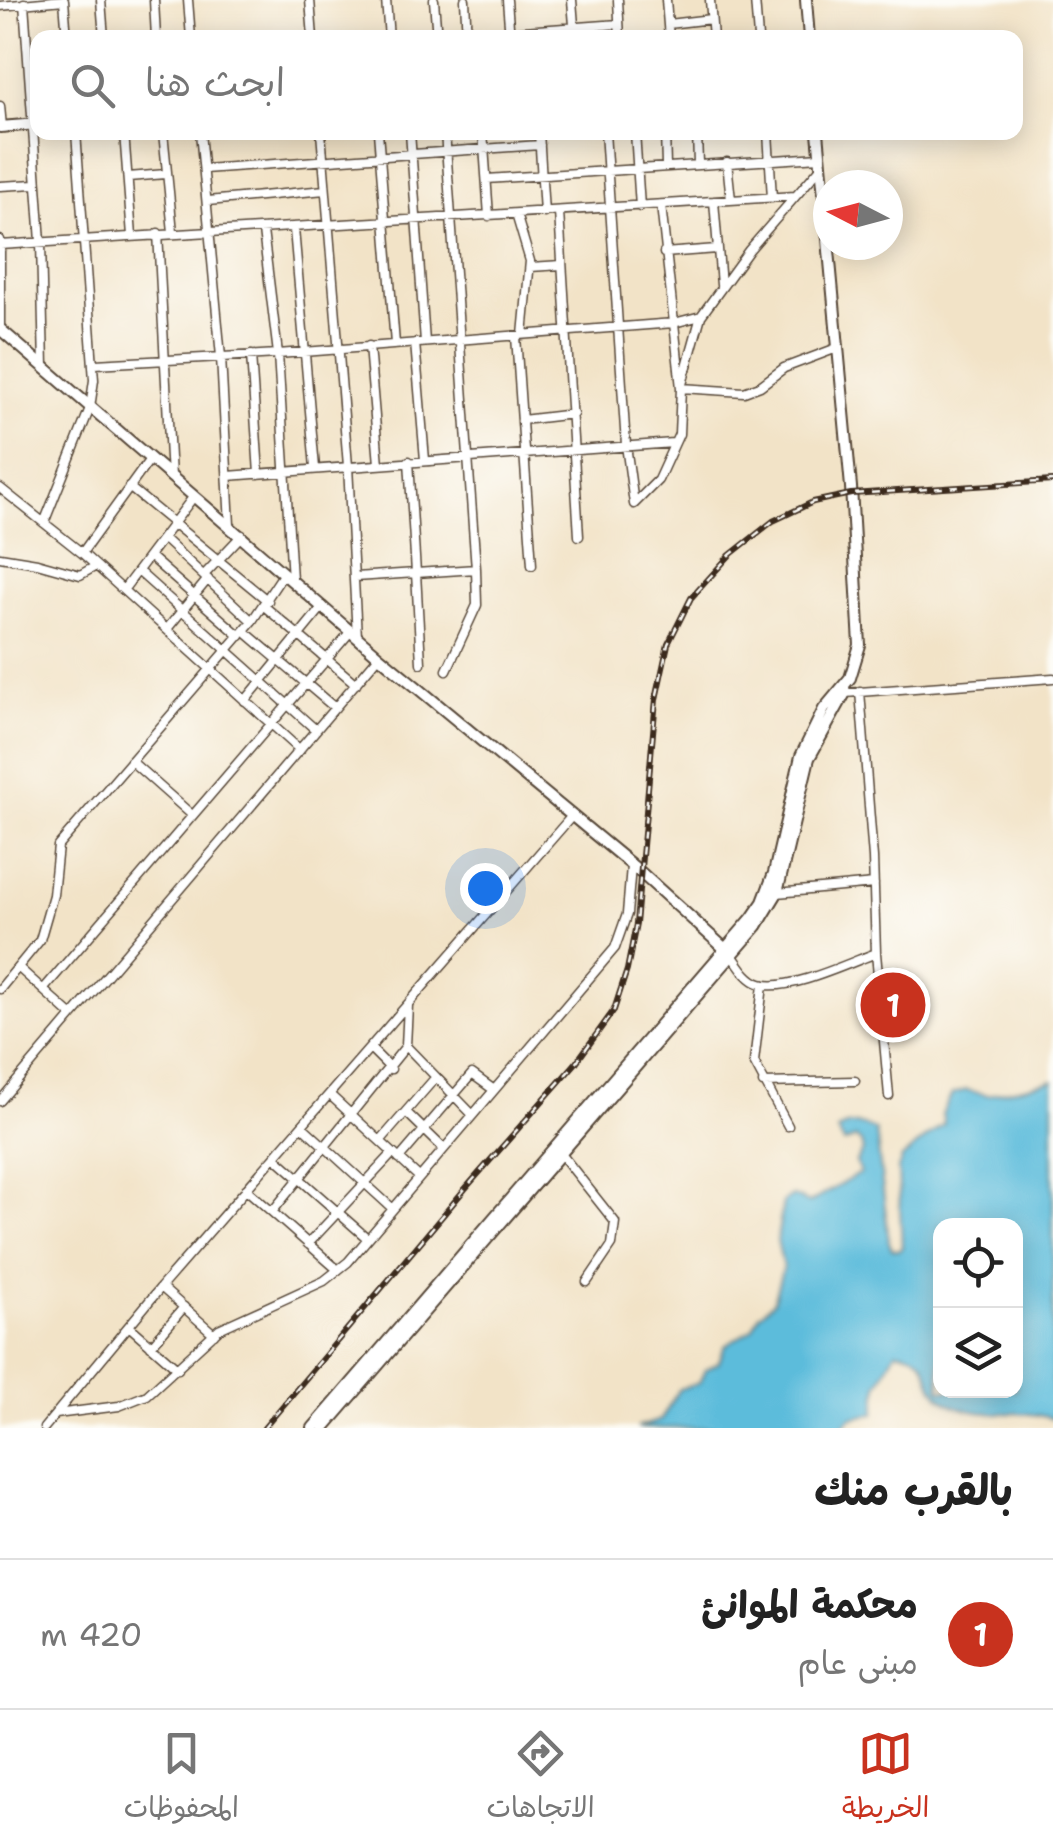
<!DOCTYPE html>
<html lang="ar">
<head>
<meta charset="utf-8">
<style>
	:root { --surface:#fff; --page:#f6f6f6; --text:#222; --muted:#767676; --line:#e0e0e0; --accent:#c8321e }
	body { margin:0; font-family:"Shantell Sans","Playpen Sans Arabic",sans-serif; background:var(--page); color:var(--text); direction:rtl }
	.controls { position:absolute; right:30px; bottom:30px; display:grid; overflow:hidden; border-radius:20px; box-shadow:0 5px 25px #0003 }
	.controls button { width:90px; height:90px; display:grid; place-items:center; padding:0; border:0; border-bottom:2px solid var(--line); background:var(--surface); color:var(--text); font:50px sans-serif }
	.compass { position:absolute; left:813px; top:170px; width:90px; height:90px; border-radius:50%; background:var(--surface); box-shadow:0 5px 25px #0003; rotate:276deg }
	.you { position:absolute; left:485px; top:888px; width:35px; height:35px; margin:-25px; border:8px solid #fff; border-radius:50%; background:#1a73e8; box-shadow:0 0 0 15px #1a73e833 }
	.badge { display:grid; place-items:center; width:65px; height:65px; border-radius:50%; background:var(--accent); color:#fff; font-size:32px; font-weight:700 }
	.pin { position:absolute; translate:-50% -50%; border:5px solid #fff; box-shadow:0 2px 10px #0006 }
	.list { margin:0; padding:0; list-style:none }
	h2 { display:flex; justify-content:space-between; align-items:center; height:130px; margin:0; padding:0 40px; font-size:42px }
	h2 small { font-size:32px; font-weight:400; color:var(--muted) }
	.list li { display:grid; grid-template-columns:65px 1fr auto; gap:30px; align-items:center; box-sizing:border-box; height:150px; padding:0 40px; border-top:2px solid var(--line) }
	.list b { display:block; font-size:38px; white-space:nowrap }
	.list p { margin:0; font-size:32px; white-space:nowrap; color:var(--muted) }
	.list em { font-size:32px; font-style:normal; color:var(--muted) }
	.icon { flex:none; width:55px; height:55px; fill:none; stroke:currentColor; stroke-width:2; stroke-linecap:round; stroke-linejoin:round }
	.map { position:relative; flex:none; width:1053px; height:1428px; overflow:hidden; direction:ltr }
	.search { position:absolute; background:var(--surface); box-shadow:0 5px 25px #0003; left:30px; right:30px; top:30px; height:110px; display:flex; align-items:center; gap:25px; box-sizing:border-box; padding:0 35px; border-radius:20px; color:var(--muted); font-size:38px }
	.sheet { height:280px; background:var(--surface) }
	nav { display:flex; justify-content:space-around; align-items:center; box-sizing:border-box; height:140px; border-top:2px solid var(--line); background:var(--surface); font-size:28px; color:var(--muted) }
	nav a { display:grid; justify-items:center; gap:5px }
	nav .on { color:var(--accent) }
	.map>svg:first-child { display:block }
	.water { fill:#5cbcdb; stroke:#4c737c; stroke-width:2.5; fill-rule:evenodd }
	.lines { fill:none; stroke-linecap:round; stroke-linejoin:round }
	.street-casing { stroke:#564637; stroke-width:11 }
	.secondary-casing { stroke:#564637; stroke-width:14 }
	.street { stroke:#fff; stroke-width:8 }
	.secondary { stroke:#fff; stroke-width:10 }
	.rail-casing { stroke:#3b2a1e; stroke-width:6 }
	.rail { stroke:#fdfcf7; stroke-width:2.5; stroke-dasharray:8; stroke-linecap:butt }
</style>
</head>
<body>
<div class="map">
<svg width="1053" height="1428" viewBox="0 0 1053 1428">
	<rect width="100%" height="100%" fill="#fdfcf7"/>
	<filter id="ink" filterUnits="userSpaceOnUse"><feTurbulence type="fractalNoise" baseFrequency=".01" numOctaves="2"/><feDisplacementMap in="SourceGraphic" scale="20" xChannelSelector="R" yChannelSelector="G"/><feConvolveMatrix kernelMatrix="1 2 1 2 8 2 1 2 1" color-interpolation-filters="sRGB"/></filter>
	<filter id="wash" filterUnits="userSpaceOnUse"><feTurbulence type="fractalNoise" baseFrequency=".0048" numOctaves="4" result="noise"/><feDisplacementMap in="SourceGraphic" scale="40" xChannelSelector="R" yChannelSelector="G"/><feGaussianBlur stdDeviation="2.25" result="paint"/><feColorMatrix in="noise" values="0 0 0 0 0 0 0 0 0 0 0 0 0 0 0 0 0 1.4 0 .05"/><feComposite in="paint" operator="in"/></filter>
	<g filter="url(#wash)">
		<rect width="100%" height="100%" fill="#f2e3c7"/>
		<path class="water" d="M1053,1080V1419C1017,1406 981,1422 946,1401C920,1384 940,1354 896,1351L878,1385L875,1413L851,1418L841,1428H637L661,1420L679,1389L699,1383L705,1370L719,1362L725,1346L752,1329L760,1314L773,1302L783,1267L777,1240L783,1202L793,1196L809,1203L860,1173L856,1162L863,1151L861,1142L856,1138L844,1143L837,1131C847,1122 865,1124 876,1131L889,1242L892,1249L899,1250L902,1247L898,1169L902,1158L944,1124L942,1114L952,1094L966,1090L988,1095ZM940,1226H1016V1390H940Z"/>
	</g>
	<g filter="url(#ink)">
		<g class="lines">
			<g class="street-casing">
				<path id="street" d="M64,0L67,38
					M101,0L104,38
					M154,0L156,38
					M188,0L191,38
					M310,0L313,38
					M386,0L389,38
					M434,0L437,38
					M465,0L467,38
					M507,0L510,38
					M572,0L575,38
					M618,0L620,38
					M666,0L669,38
					M710,0L713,38
					M755,0L758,38
					M24,3L41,242L44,367
					M0,6L64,0
					M668,24L711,19
					M510,32L619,24
					M0,106L2,127
					M124,132L132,236
					M163,132L173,232
					M200,132L221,357L230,525
					M321,132L348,466L357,637
					M378,132L395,344
					M410,132L425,342
					M483,132L489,216
					M539,132L544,213
					M605,132L626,445L634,504L658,480L679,434L681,388L674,323L701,316L749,250L821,167
					M635,132L640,207
					M665,132L666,166
					M697,132L698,164
					M768,132L772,198
					M727,162L731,200
					M204,169L540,145
					M128,177L166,174
					M487,179L820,157
					M0,186L35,184
					M208,201L325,190
					M714,201L721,285
					M559,212L579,536
					M516,214L530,261L523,335
					M294,229L315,468
					M263,231L278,354L292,579
					M158,233L171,477
					M0,240V329
					M0,245L795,196
					M664,253L717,249
					M530,267L562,265
					M701,316L681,388L744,392L760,386L784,368L837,348
					M516,336L532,565
					M415,343L425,460
					M369,346L379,464
					M251,355L259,474
					M95,364L278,354L674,323L661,205
					M522,420L573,414
					M228,476L673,443
					M129,487L268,601
					M0,488L82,553L300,750
					M44,523L90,408L94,380L76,132
					M163,538L252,621
					M82,553L150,459
					M149,556L240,636
					M0,557L37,563L80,575L96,566
					M138,571L316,730
					M204,575L242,535
					M355,577L416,573L409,461
					M124,589L194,496
					M264,606L356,684
					M167,629L208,579
					M244,631L335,708
					M421,663L416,573L476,569L445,132
					M447,670L477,605L476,569
					M845,693L1053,678
					M245,701L323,606
					M131,761L192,815
					M777,893L874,884
					M876,953L889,1096
					M733,956C740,966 748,980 761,984C788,992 849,963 876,953L873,858L860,691
					M19,968L72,1016
					M763,985L754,1062L788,1126
					M0,989L40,940L53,895L58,846L252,621L284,573
					M43,990L351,631
					M406,1046L472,1114
					M370,1048L391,1069
					M763,1083L855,1081
					M330,1095L419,1177
					M0,1101L379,656
					M406,1112L443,1148
					M302,1126L392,1208
					M381,1140L436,1077
					M558,1150L615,1222L612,1245L587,1282
					M275,1157L367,1238
					M399,1159L472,1074L494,1090
					M246,1189L338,1270
					M272,1212L406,1046L408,1005
					M308,1244L393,1153
					M161,1287L214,1334
					M129,1326L178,1369
					M151,1346L184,1307
					M56,1414L119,1406L147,1395L219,1329L324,1281L348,1262L615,948L627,914L631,866
					M44,1428L161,1287L571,817"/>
			</g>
			<g class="secondary-casing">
				<path id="secondary" d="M806,0L809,38
					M0,127L38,124
					M0,329L379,656L639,871L733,956
					M313,1428L752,918L763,902L774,873L801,756L824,709L850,678L860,645L851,487L818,132
					M324,1428L757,926L777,893L809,758L845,693L844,687"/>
			</g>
			<use href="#street" class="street"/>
			<use href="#secondary" class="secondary"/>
			<g class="rail-casing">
				<path id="rail" d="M264,1428L465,1189L575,1064L614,1010L627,970L636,924L656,699L668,644L691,598L730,555L773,521L813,502L851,494L1053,481"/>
			</g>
			<use href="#rail" class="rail"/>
		</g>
	</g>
</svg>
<div class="controls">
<button><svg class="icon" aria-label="locate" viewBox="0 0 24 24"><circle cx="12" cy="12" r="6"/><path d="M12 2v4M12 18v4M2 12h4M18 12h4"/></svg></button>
<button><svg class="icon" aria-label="layers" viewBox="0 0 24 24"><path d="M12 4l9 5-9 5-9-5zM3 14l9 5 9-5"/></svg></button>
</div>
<svg class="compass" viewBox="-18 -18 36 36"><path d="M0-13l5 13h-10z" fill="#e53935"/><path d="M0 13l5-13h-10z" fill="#767676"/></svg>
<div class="you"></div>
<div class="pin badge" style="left:893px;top:1005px">1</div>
<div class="search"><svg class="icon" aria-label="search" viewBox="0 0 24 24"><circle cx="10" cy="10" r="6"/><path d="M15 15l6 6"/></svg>ابحث هنا</div>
</div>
<section class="sheet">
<h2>بالقرب منك<small></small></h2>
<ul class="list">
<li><span class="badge">1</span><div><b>محكمة الموانئ</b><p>مبنى عام</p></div><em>420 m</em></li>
</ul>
</section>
<nav>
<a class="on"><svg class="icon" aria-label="map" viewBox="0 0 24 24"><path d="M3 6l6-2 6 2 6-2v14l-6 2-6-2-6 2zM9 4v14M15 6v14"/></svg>الخريطة</a>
<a><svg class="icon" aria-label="directions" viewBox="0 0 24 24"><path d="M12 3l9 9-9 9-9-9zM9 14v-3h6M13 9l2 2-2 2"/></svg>الاتجاهات</a>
<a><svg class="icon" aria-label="saved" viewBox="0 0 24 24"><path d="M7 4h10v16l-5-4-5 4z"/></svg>المحفوظات</a>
</nav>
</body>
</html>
